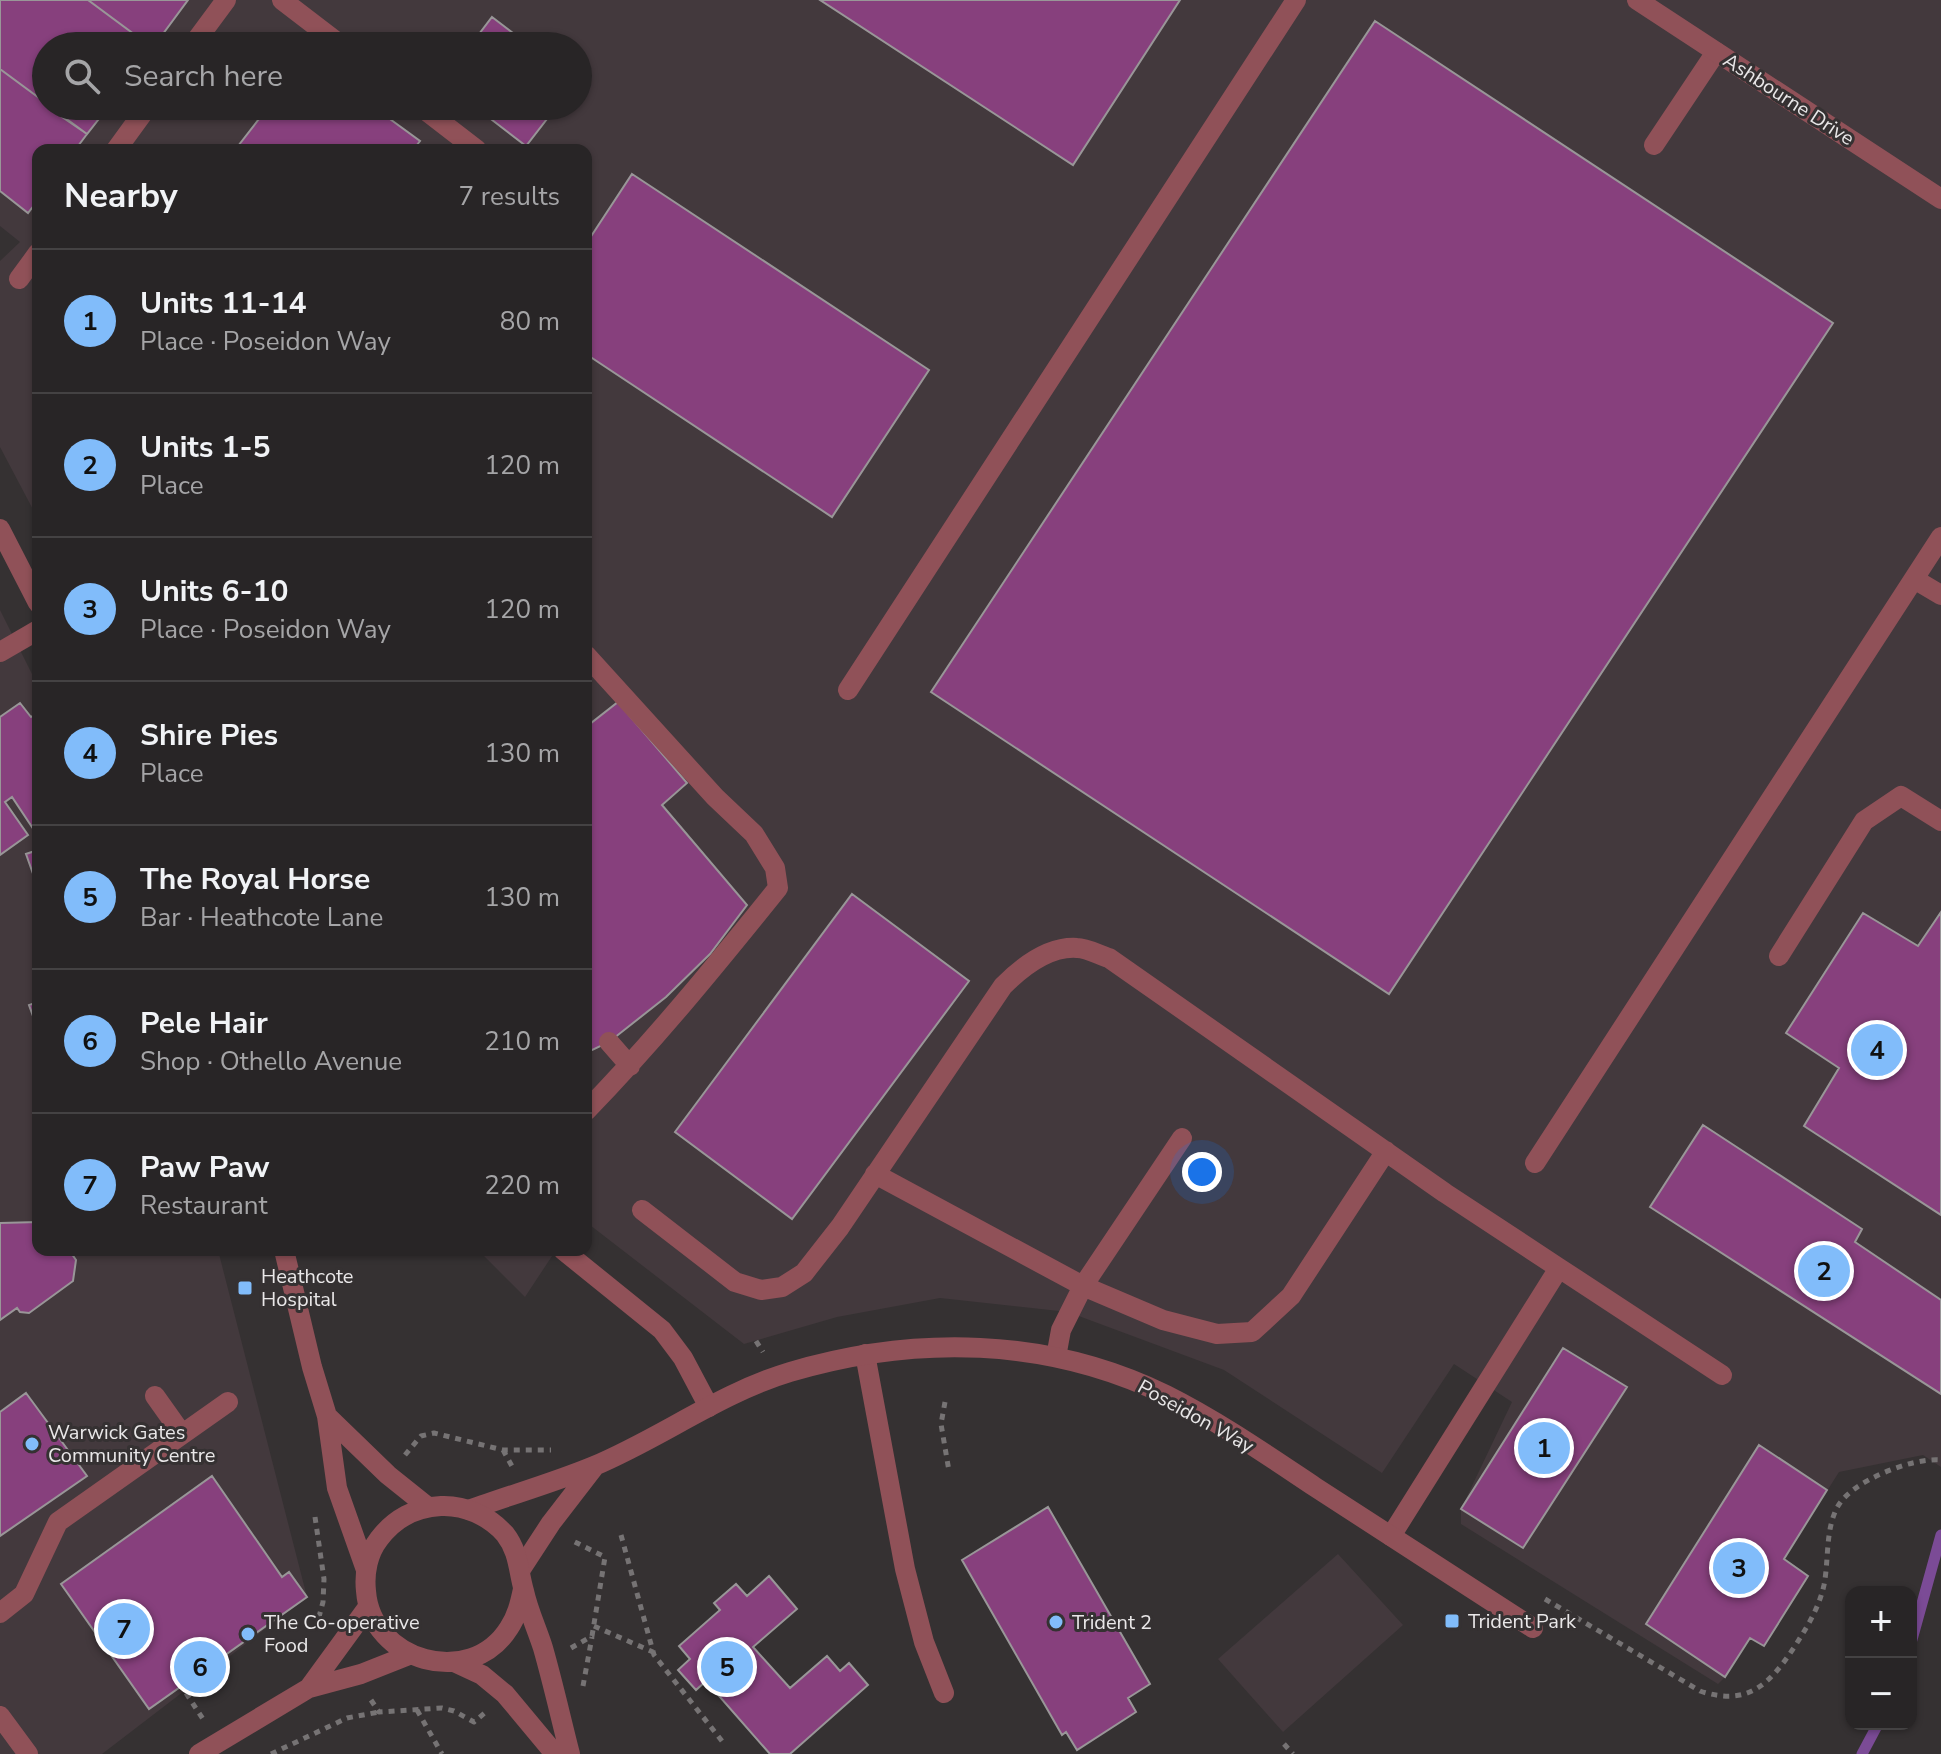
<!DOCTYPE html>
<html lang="en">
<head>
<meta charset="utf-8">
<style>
	:root { --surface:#282526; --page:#302d2e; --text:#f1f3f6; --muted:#a5a5a7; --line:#444243; --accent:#81bcfa }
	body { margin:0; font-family:"Nunito Sans",sans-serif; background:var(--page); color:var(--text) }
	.controls { position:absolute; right:24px; bottom:24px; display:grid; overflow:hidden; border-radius:16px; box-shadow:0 2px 6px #0004 }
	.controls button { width:72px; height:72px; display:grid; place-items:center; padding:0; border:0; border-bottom:2px solid var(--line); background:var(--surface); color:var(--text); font:40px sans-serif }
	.you { position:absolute; left:1202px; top:1172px; width:28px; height:28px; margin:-20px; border:6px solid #fff; border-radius:50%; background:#1a73e8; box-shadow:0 0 0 12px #1a73e833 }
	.badge { display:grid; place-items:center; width:52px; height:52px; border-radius:50%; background:var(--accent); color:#111; font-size:26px; font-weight:700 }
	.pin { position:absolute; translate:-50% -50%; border:4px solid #fff; box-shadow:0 2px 8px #0006 }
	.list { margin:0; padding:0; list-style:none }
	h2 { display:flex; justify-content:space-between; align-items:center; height:104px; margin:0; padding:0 32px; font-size:34px }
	h2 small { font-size:26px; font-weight:400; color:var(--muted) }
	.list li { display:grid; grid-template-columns:52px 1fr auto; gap:24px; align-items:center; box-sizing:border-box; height:144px; padding:0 32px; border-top:2px solid var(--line) }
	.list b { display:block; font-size:30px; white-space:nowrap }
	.list p { margin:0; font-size:26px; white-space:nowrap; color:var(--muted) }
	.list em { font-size:26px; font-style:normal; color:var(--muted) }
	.icon { flex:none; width:44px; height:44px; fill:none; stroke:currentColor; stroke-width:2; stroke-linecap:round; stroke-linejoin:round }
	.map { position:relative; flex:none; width:1941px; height:1754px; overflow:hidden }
	.search { position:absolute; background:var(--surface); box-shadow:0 2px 6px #0004; left:32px; top:32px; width:560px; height:88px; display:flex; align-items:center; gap:20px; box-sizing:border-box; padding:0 28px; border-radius:44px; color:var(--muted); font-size:30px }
	.panel { position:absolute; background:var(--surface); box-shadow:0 2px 6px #0004; left:32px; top:144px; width:560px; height:1112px; border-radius:16px }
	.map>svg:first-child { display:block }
	.built { fill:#43393d; fill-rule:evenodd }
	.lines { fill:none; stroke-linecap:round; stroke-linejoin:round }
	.stream { stroke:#7b4b96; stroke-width:11 }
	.building { fill:#87407d; stroke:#999698; stroke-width:2 }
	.path { stroke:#767374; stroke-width:5; stroke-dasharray:6 6; stroke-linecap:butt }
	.service { stroke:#905158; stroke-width:20 }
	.minor { stroke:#905158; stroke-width:20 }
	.tertiary { stroke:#905158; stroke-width:20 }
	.poi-dot { fill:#81bcfa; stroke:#353132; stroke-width:3 }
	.labels { text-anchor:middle; stroke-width:6; stroke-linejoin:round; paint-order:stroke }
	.street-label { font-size:20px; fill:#e9e7e8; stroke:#353132 }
	.poi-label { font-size:20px; fill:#e9e7e8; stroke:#353132; text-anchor:start }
</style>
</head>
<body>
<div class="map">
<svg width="1941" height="1754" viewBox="0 0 1941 1754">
	<rect width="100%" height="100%" fill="#353132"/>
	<path class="built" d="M0,0H1941V1467L1923,1455L1839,1472L1784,1559L1808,1576L1764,1646L1750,1639L1725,1677L1718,1684L1461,1524V1509L1512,1402L1454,1364L1382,1473L1224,1370L1068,1312L940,1298L837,1317L744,1344L586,1222V150H38V519L0,447V261L20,242L0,226ZM46,46H578V106H46Z
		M0,610L38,686V1250H218L307,1597L102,1754H0Z
		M478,1250H556L525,1297Z
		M1338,1554L1403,1625L1283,1732L1218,1659Z"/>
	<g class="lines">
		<path class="stream" d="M1911,1643L1941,1535
			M1862,1754L1878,1724"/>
	</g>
	<path class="building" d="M0,0H88L150,46H46V103L0,69Z
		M88,0H188L154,46H150Z
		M820,0H1180L1073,165Z
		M492,17L530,46H470Z
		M1375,21L1833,323L1389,994L931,692Z
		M0,69L46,103V106L87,134L75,150H38V200L28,213L0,191Z
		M49,106H109L87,134Z
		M269,106H372L420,141L413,150H235Z
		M474,106H557L526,146Z
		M632,174L929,370L832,517L586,354V244Z
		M618,702L687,783L662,805L747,905L710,954L666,997L609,1042L586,1053V717L591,723Z
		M20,703L31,717L34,715L38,721V827L34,830L12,797L5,802L28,835L0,855V717Z
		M38,850V888L26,854Z
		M852,894L969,981L792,1219L675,1132Z
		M1941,912V1215L1804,1126L1839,1068L1786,1033L1863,913L1918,946Z
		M38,1002V1030L29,1005Z
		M1703,1125L1862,1229L1855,1242L1941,1300V1394L1650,1207Z
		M38,1222V1250H69L76,1260L73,1281L29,1313L20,1312L17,1308L0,1320V1223Z
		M1563,1348L1627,1387L1523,1548L1461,1509Z
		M26,1393L87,1476L0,1536V1412Z
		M1759,1445L1827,1490L1784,1559L1808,1576L1764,1646L1750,1638L1725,1677L1646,1624Z
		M212,1476L282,1577L289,1572L307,1597L149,1709L61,1584Z
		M1048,1507L1150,1684L1128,1698L1136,1712L1077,1750L1066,1732L1062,1735L962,1560Z
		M769,1576L797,1609L753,1647L790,1688L827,1656L840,1671L849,1663L868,1685L790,1754H770L706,1681L696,1690L678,1670L690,1659L679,1646L720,1610L714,1603L736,1584L747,1596Z"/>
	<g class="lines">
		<path class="path" d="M756,1341L763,1352
			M945,1402L941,1424L949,1471
			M503,1450L513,1468
			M405,1455L421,1436L434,1433L503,1450H551
			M315,1517L324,1579L323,1602L316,1628
			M621,1535L654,1655L722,1741
			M1545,1599L1700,1691C1748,1707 1770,1684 1795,1646C1807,1627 1819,1608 1824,1585C1829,1560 1825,1529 1838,1506C1852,1481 1913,1457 1941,1460
			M594,1626L653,1652
			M571,1648L592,1636L605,1557L571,1540
			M583,1686L592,1637
			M186,1693L203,1719
			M371,1700L379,1712L442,1708L454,1711L474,1722L487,1711
			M417,1710L442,1754
			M1284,1744L1293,1754
			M271,1754L347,1718L379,1712"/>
		<path class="service" d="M282,0L342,46
			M420,106L477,150
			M1654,145L1716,52
			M1914,579L1941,595
			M0,652L38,630
			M586,655L715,797L754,834L775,868L778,888C716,965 655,1040 586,1111
			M848,690L1296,0
			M1779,956L1864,821L1901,796L1941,821
			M609,1042L630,1066
			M1535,1163L1941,537
			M875,1174L1083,1286L1163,1320L1217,1334L1252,1332L1291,1296L1386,1151
			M642,1210L735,1282L761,1290L782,1287L804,1273L840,1227L1003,986C1022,967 1048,946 1077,948C1087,948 1099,955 1109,958L1445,1193L1559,1268
			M563,1250L662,1330L683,1358L709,1407
			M865,1354L905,1569L924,1642L944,1693
			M1056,1357L1061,1330L1083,1286L1182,1138
			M155,1396L182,1434
			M1391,1536L1559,1268L1722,1375
			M0,1613L24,1594L58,1522L228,1402"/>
		<path class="minor" d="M1637,0L1941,199
			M192,46L226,0
			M116,150L148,106
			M19,279L38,253
			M469,1510C510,1495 553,1483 594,1466C661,1438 720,1393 790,1372C915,1335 1047,1337 1166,1395C1218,1421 1267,1455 1315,1487C1388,1534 1460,1581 1533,1628
			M521,1569L551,1523L595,1466
			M0,1716L28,1754"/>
		<path class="tertiary" d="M0,529L38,603
			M284,1250L312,1367L327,1416L337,1488L366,1570
			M327,1416L388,1475L428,1507
			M523,1589C520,1603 517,1616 509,1628C470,1690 371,1661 366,1591C364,1573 368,1553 379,1539C394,1519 416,1507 441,1506C465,1505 489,1516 505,1534C519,1552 518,1570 524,1591C528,1610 537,1629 543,1648C553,1683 561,1719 570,1754
			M454,1662L482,1675L505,1694L555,1754
			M309,1688L368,1607
			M199,1754L309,1688L361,1674L409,1655"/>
	</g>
	<g class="poi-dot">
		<rect x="237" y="1280" width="16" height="16" rx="4"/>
		<circle cx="32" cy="1444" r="8"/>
		<rect x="1444" y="1613" width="16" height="16" rx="4"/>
		<circle cx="1056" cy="1622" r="8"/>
		<circle cx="248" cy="1634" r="8"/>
	</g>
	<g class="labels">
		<g class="street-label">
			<text transform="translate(1789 99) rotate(33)" y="7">Ashbourne Drive</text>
			<text transform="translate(1196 1416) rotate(29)" y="7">Poseidon Way</text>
		</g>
		<g class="poi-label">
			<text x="261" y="1283">Heathcote<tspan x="261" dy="23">Hospital</tspan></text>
			<text x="48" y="1439">Warwick Gates<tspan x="48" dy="23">Community Centre</tspan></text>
			<text x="1468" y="1628">Trident Park</text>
			<text x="264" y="1629">The Co-operative<tspan x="264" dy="23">Food</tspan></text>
			<text x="1072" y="1629">Trident 2</text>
		</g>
	</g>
</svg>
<div class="controls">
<button>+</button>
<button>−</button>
</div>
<div class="you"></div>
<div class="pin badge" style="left:1544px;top:1448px">1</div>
<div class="pin badge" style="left:1824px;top:1271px">2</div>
<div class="pin badge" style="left:1739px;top:1568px">3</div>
<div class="pin badge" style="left:1877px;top:1050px">4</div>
<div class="pin badge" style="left:727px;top:1667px">5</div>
<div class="pin badge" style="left:200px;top:1667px">6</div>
<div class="pin badge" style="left:124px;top:1629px">7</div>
<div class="search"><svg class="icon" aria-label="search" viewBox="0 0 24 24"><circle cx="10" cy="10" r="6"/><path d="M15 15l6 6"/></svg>Search here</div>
<section class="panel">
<h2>Nearby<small>7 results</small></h2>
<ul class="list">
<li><span class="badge">1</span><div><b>Units 11-14</b><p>Place · Poseidon Way</p></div><em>80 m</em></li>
<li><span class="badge">2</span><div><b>Units 1-5</b><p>Place</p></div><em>120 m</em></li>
<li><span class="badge">3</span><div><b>Units 6-10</b><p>Place · Poseidon Way</p></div><em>120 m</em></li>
<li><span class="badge">4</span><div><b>Shire Pies</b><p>Place</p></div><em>130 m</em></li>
<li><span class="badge">5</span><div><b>The Royal Horse</b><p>Bar · Heathcote Lane</p></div><em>130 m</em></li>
<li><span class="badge">6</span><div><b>Pele Hair</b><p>Shop · Othello Avenue</p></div><em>210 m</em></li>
<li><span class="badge">7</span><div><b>Paw Paw</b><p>Restaurant</p></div><em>220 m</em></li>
</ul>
</section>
</div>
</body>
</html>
